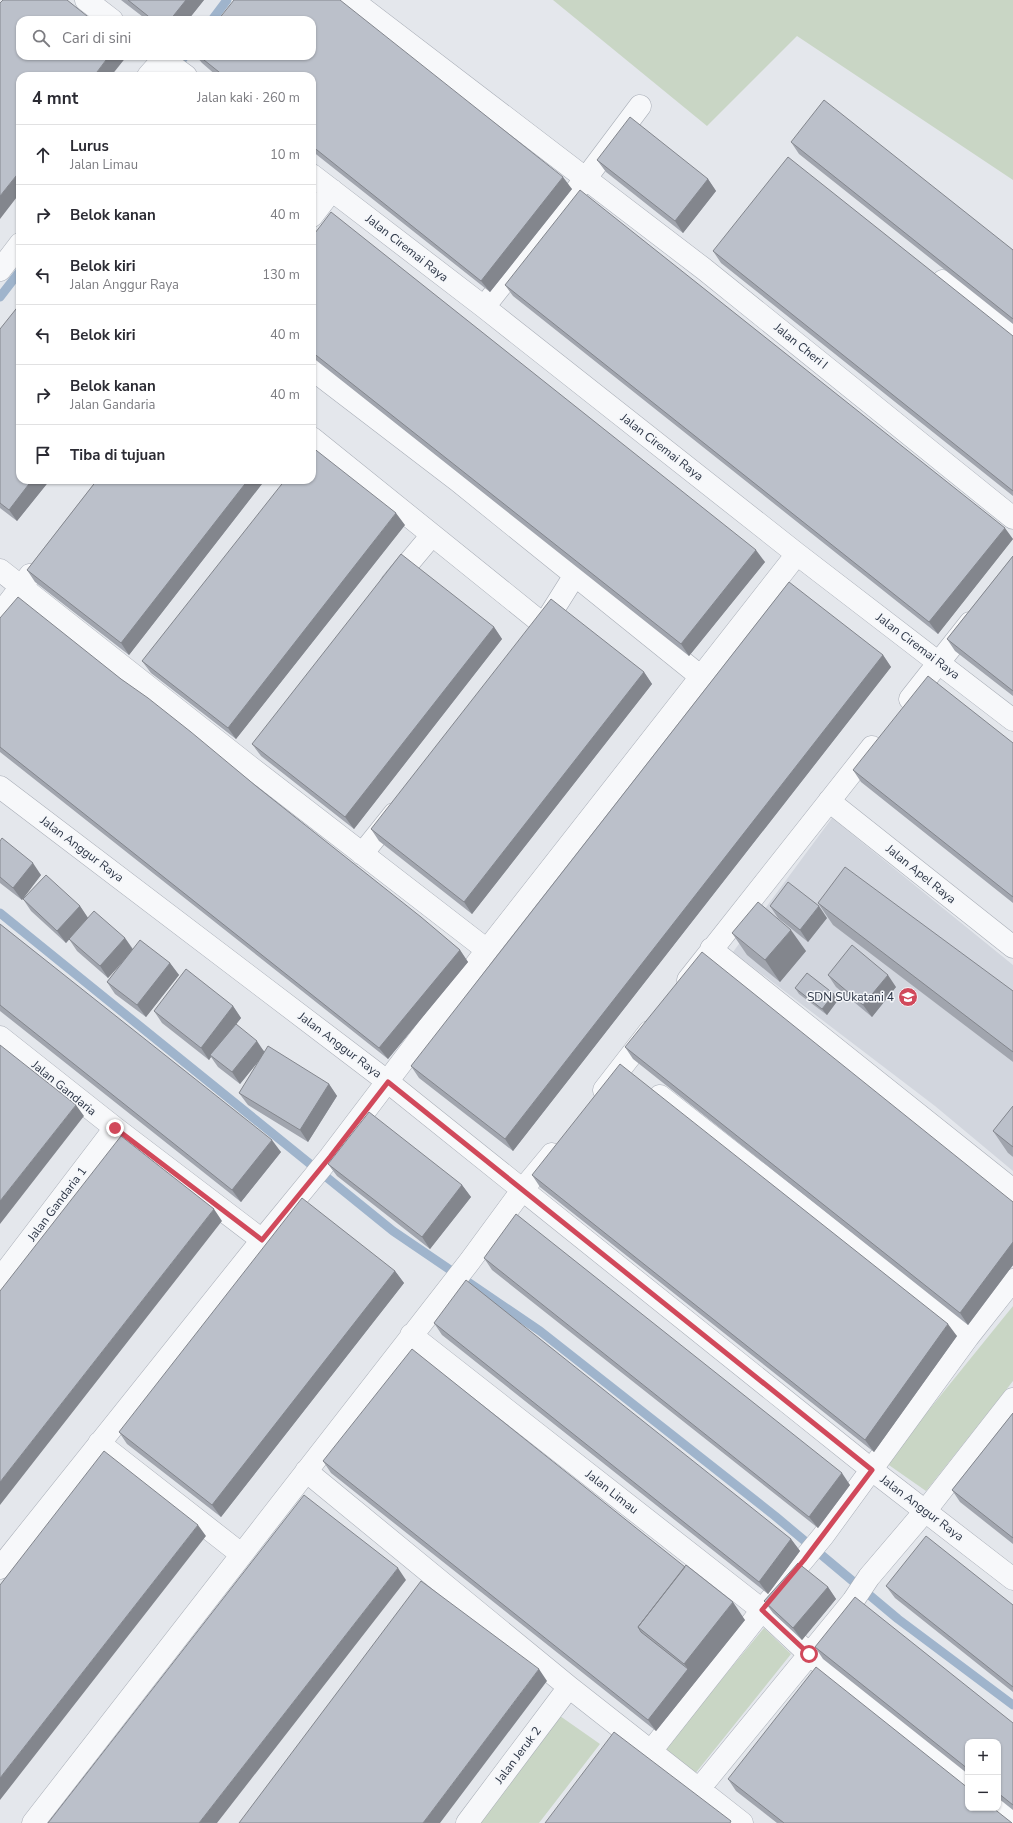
<!DOCTYPE html>
<html lang="id">
<head>
<meta charset="utf-8">
<style>
	:root { --surface:#fff; --page:#f2f2f3; --text:#2b2b33; --muted:#7c7c81; --line:#e1e1e2 }
	body { margin:0; font-family:"Nunito Sans",sans-serif; background:var(--page); color:var(--text) }
	.controls { position:absolute; right:12px; bottom:12px; display:grid; overflow:hidden; border-radius:8px; box-shadow:0 1px 3px #0004 }
	.controls button { width:36px; height:36px; display:grid; place-items:center; padding:0; border:0; border-bottom:1px solid var(--line); background:var(--surface); color:var(--text); font:20px sans-serif }
	.stop { position:absolute; width:12px; height:12px; margin:-9px; border:3px solid #d1495b; border-radius:50%; background:#fff }
	.stop.end { background:#d1495b; border-color:#fff; box-shadow:0 1px 4px #0008 }
	.list { margin:0; padding:0; list-style:none }
	h2 { display:flex; justify-content:space-between; align-items:center; height:52px; margin:0; padding:0 16px; font-size:17px }
	h2 small { font-size:13px; font-weight:400; color:var(--muted) }
	.list li { display:grid; grid-template-columns:26px 1fr auto; gap:12px; align-items:center; box-sizing:border-box; height:60px; padding:0 16px; border-top:1px solid var(--line) }
	.list b { display:block; font-size:15px; white-space:nowrap }
	.list p { margin:0; font-size:13px; white-space:nowrap; color:var(--muted) }
	.list em { font-size:13px; font-style:normal; color:var(--muted) }
	.icon { flex:none; width:22px; height:22px; fill:none; stroke:currentColor; stroke-width:2; stroke-linecap:round; stroke-linejoin:round }
	.map { position:relative; flex:none; width:1013px; height:1823px; overflow:hidden }
	.search { position:absolute; background:var(--surface); box-shadow:0 1px 3px #0004; left:16px; top:16px; width:300px; height:44px; display:flex; align-items:center; gap:10px; box-sizing:border-box; padding:0 14px; border-radius:12px; color:var(--muted); font-size:15px }
	.panel { position:absolute; background:var(--surface); box-shadow:0 1px 3px #0004; left:16px; top:72px; width:300px; height:412px; border-radius:12px }
	.map>svg:first-child { display:block }
	.built { fill:#d2d6de }
	.green { fill:#c9d6c5 }
	.lines { fill:none; stroke-linecap:round; stroke-linejoin:round }
	.stream { stroke:#9fb4cc; stroke-width:9 }
	.minor-casing { stroke:#a9aeb7; stroke-width:23 }
	.minor { stroke:#f7f8fa; stroke-width:22 }
	.wall { fill:#a1a5ae }
	.shaded-wall { fill:#83868d }
	.building { fill:#bbc0ca; stroke:#83868d }
	.route { stroke:#d1495b; stroke-width:5 }
	.labels { text-anchor:middle; stroke-width:3; stroke-linejoin:round; paint-order:stroke }
	.street-label { font-size:12px; fill:#2b3445; stroke:#f4f6f9 }
	.poi-label { font-size:12px; fill:#2b3445; stroke:#f4f6f9; text-anchor:end }
</style>
</head>
<body>
<div class="map">
<svg width="1013" height="1823" viewBox="0 0 1013 1823">
	<rect width="100%" height="100%" fill="#e4e7ec"/>
	<path class="built" d="M832,818L1013,965V1001L834,925L1013,1062V1147L1008,1153L1013,1157V1171L935,1106L733,952Z"/>
	<path class="green" d="M553,0H1013V180L797,36L707,126Z
		M1013,1306V1381L926,1491L886,1463Z
		M764,1628L791,1654L690,1780L658,1756Z
		M560,1716L600,1744L539,1823H478Z"/>
	<g class="lines">
		<path class="stream" d="M212,20L227,0
			M175,69L185,56
			M0,297L20,271
			M0,913L393,1231L540,1331L775,1516L898,1619L1013,1705"/>
		<g class="minor-casing">
			<path id="minor" d="M86,0L112,20
				M352,0L704,269L1013,518
				M159,56L186,76
				M148,76L163,59
				M312,175L484,307L797,554L1013,720
				M312,216L332,190
				M0,270L20,244
				M943,281L1013,334
				M484,307L586,178L640,106
				M312,369L457,480L700,676
				M312,438L544,625
				M0,570L245,763L487,950
				M391,584L432,535
				M0,614L30,575
				M541,629L575,575
				M910,699L970,623
				M0,787L388,1082L872,1470L1013,1579
				M829,801L1013,947
				M362,854L394,814
				M711,949L1013,1190
				M688,980L872,747
				M0,1037L115,1128L262,1240
				M604,1090L649,1032
				M660,1096L968,1337
				M0,1279L115,1128
				M411,1335L762,1610L809,1654L968,1785
				M99,1443L241,1554
				M306,1471L569,1687L742,1823
				M0,1568L262,1240L330,1157L487,950L797,554
				M651,1751L762,1610L823,1536L968,1337L1013,1280
				M699,1789L853,1601L869,1577L926,1510L1013,1399
				M996,1808L1013,1822
				M33,1823L470,1261L523,1189L552,1154
				M467,1823L569,1687"/>
		</g>
		<use href="#minor" class="minor"/>
	</g>
	<path class="wall" d="M121,0H204L188,20H147Z
		M196,56H312L572,189L490,292L312,151V76H217L202,63Z
		M791,142L1013,250V324L799,154Z
		M597,160L708,179L716,191L683,233L606,172Z
		M312,237L765,562L689,656L312,357Z
		M713,251L1013,336V496L721,263Z
		M505,285L1013,539L938,634L513,296Z
		M0,329L20,480H50L17,521L0,508Z
		M97,480H265L129,655L35,582L27,570Z
		M405,525L236,739L151,673L142,661Z
		M1013,556V696L955,651L947,639Z
		M0,618L121,679L256,786L460,950L468,962L388,1059L0,752Z
		M494,627L502,639L354,829L261,756L252,744Z
		M883,655L891,667L513,1151L419,1078L411,1066Z
		M644,672L652,684L472,914L379,841L371,829Z
		M1013,743V903L861,782L853,770Z
		M0,841L41,875L22,900L0,883Z
		M23,899L80,906L88,918L125,938L133,949L170,963L179,975L146,1017L115,994L107,982L123,962L108,978L77,951L69,939L77,930L66,943L31,911Z
		M818,903L1013,991V1062L833,925Z
		M770,906L827,918L808,942L778,918Z
		M0,924L281,1152L241,1202L0,1011Z
		M732,933L806,951L780,982L747,955Z
		M828,975L896,987L872,1017L836,987Z
		M795,988L838,1000L827,1015L799,994Z
		M233,1006L241,1018L236,1024L265,1052L329,1084L337,1096L308,1142L248,1105L239,1093L262,1057L240,1084L218,1067L211,1057L209,1060L162,1023L154,1011Z
		M625,1047L1013,1202V1265L968,1325L633,1059Z
		M1013,1106V1157L1008,1153L993,1131Z
		M328,1164L462,1185L471,1197L430,1249L337,1176Z
		M532,1175L957,1336L874,1452L540,1187Z
		M484,1258L850,1485L818,1528L492,1270Z
		M395,1271L404,1283L221,1517L127,1444L119,1432Z
		M434,1323L791,1539L800,1551L768,1594L442,1335Z
		M1013,1413V1544L960,1502L952,1490Z
		M323,1461L745,1620L656,1731L331,1473Z
		M886,1586L1013,1605V1692L895,1598Z
		M828,1587L836,1599L802,1640L773,1613L764,1601Z
		M815,1647L1013,1723V1810L998,1798V1742H968V1774L823,1659Z
		M728,1779L1012,1823H777L736,1791Z"/>
	<path class="shaded-wall" d="M186,0H204L188,20H170Z
		M109,56H127L111,76H94Z
		M20,171V193L0,219V196Z
		M563,177L572,189L490,292L481,281Z
		M708,179L716,191L683,233L675,221Z
		M32,480H50L17,521L9,510Z
		M248,480H265L129,655L121,643Z
		M396,513L405,525L236,739L228,728Z
		M1005,528L1013,539L938,634L929,622Z
		M756,550L765,562L689,656L681,644Z
		M494,627L502,639L354,829L345,817Z
		M883,655L891,667L513,1151L505,1139Z
		M644,672L652,684L472,914L464,902Z
		M33,863L41,875L22,900L13,888Z
		M80,906L88,918L66,943L57,931Z
		M819,906L827,918L808,942L800,930Z
		M791,930L806,951L780,982L765,960Z
		M125,938L133,950L108,978L100,966Z
		M460,950L468,962L388,1059L379,1048Z
		M170,963L179,975L146,1017L137,1005Z
		M888,975L896,987L872,1017L863,1005Z
		M834,994L838,1000L827,1015L822,1009Z
		M233,1006L241,1018L212,1056L210,1055L211,1057L209,1060L201,1048Z
		M257,1041L265,1053L240,1084L232,1072Z
		M329,1084L337,1096L308,1142L300,1130Z
		M76,1105L84,1116L0,1224V1201Z
		M272,1140L281,1152L241,1202L232,1190Z
		M462,1185L471,1197L430,1249L422,1237Z
		M214,1209L222,1221L0,1505V1482Z
		M1013,1242V1265L968,1325L960,1313Z
		M395,1271L404,1283L221,1517L212,1505Z
		M948,1324L957,1336L874,1452L865,1440Z
		M842,1473L850,1485L818,1528L809,1517Z
		M198,1525L206,1536L0,1800V1778Z
		M791,1539L800,1551L768,1594L759,1582Z
		M398,1568L406,1580L217,1823H199Z
		M828,1587L836,1599L802,1640L793,1628Z
		M733,1602L745,1620L656,1731L648,1720L688,1669L684,1664Z
		M539,1669L547,1681L440,1823H423Z"/>
	<path class="building" d="M3,0H67L92,20H20V56H109L94,76H20V171L0,196V3Z
		M128,0H186L170,20H153Z
		M234,0H340L563,177L481,281L312,146V76H224L199,56H312V20H218Z
		M824,100L1013,250V319L791,142Z
		M630,117L708,179L675,221L597,160Z
		M788,157L1013,336V491L713,251Z
		M580,190L1005,528L929,622L505,285Z
		M331,212L756,550L681,644L312,352V237Z
		M20,304V480H32L9,510L0,503V329Z
		M312,447L396,513L228,728L142,661L285,480H312Z
		M97,480H248L121,643L27,570Z
		M401,554L494,627L345,817L252,744Z
		M1013,556V691L947,639Z
		M789,582L883,655L505,1139L411,1066Z
		M18,597L121,679L148,698L191,732L256,786L421,917L460,950L379,1048L0,747V618Z
		M551,599L644,672L464,902L371,829Z
		M928,676L1013,743V897L853,770Z
		M2,838L33,863L13,888L0,877V841Z
		M845,867L1013,991V1052L818,903Z
		M46,875L80,906L57,931L23,899Z
		M788,882L819,906L800,930L770,906Z
		M758,902L791,930L765,960L732,933Z
		M94,911L125,938L100,966L69,939Z
		M0,924L272,1140L232,1190L0,1005Z
		M140,940L170,963L137,1005L107,982Z
		M852,945L888,975L863,1005L828,975Z
		M702,952L1013,1202V1242L960,1313L625,1047Z
		M186,969L233,1006L201,1048L154,1011Z
		M807,973L834,994L822,1009L795,988Z
		M236,1024L257,1041L232,1072L210,1055Z
		M0,1045L76,1105L0,1201Z
		M268,1046L329,1084L300,1130L239,1093Z
		M620,1064L948,1324L865,1440L532,1175Z
		M1013,1106V1147L993,1131Z
		M369,1112L462,1185L422,1237L328,1164Z
		M121,1136L214,1209L0,1482V1291Z
		M302,1198L395,1271L212,1505L119,1432Z
		M516,1214L842,1473L809,1517L484,1258Z
		M466,1280L791,1539L759,1582L434,1323Z
		M412,1349L685,1567L638,1627L641,1632L688,1669L648,1720L323,1461Z
		M1013,1413V1538L952,1490Z
		M104,1451L198,1525L0,1778V1585Z
		M304,1495L398,1568L199,1823H48Z
		M926,1536L1013,1605V1687L886,1586Z
		M798,1563L828,1587L793,1628L764,1601Z
		M686,1565L733,1602L684,1664L638,1627Z
		M421,1581L539,1669L423,1823H239Z
		M855,1597L1013,1723V1805L998,1793V1742H968V1769L815,1647Z
		M816,1667L968,1788V1808H993L1012,1823H784L728,1779Z
		M614,1732L731,1821L730,1823H545Z"/>
	<g class="lines">
		<path class="route" d="M115,1128L262,1240L330,1157L388,1082L872,1470L804,1560L762,1610L809,1654"/>
	</g>
	<defs>
		<g id="school-disc" transform="scale(1)"><circle r="9.5" fill="#d1495b" stroke="#f4f6f9"/><path d="M0-5L7-2L0 1L-7-2ZM-4 1L0 2.5L4 1V4Q0 6-4 4Z" fill="#fff"/></g>
	</defs>
	<g fill-rule="evenodd">
		<use href="#school-disc" x="908" y="997"/>
	</g>
	<g class="labels">
		<g class="street-label">
			<text transform="translate(407 248) rotate(38)" y="4">Jalan Ciremai Raya</text>
			<text transform="translate(801 346) rotate(39)" y="4">Jalan Cheri I</text>
			<text transform="translate(662 447) rotate(38)" y="4">Jalan Ciremai Raya</text>
			<text transform="translate(918 646) rotate(37)" y="4">Jalan Ciremai Raya</text>
			<text transform="translate(82 849) rotate(37)" y="4">Jalan Anggur Raya</text>
			<text transform="translate(921 874) rotate(39)" y="4">Jalan Apel Raya</text>
			<text transform="translate(340 1045) rotate(37)" y="4">Jalan Anggur Raya</text>
			<text transform="translate(64 1088) rotate(39)" y="4">Jalan Gandaria</text>
			<text transform="translate(57 1204) rotate(-53)" y="4">Jalan Gandaria 1</text>
			<text transform="translate(612 1492) rotate(38)" y="4">Jalan Limau</text>
			<text transform="translate(922 1508) rotate(37)" y="4">Jalan Anggur Raya</text>
			<text transform="translate(518 1755) rotate(-53)" y="4">Jalan Jeruk 2</text>
		</g>
		<g class="poi-label">
			<text x="894" y="1001">SDN SUkatani 4</text>
		</g>
	</g>
</svg>
<div class="controls">
<button>+</button>
<button>−</button>
</div>
<div class="stop" style="left:809px;top:1654px"></div>
<div class="stop end" style="left:115px;top:1128px"></div>
<div class="search"><svg class="icon" aria-label="search" viewBox="0 0 24 24"><circle cx="10" cy="10" r="6"/><path d="M15 15l6 6"/></svg>Cari di sini</div>
<section class="panel">
<h2>4 mnt<small>Jalan kaki · 260 m</small></h2>
<ul class="list">
<li><svg class="icon" aria-label="ahead" viewBox="0 0 24 24"><path d="M12 20V5M6 11l6-6 6 6"/></svg><div><b>Lurus</b><p>Jalan Limau</p></div><em>10 m</em></li>
<li><svg class="icon" aria-label="right" viewBox="0 0 24 24"><path d="M7 20v-9h11M14 6l5 5-5 5"/></svg><div><b>Belok kanan</b></div><em>40 m</em></li>
<li><svg class="icon" aria-label="left" viewBox="0 0 24 24"><path d="M17 20v-9H6M10 6l-5 5 5 5"/></svg><div><b>Belok kiri</b><p>Jalan Anggur Raya</p></div><em>130 m</em></li>
<li><svg class="icon" aria-label="left" viewBox="0 0 24 24"><path d="M17 20v-9H6M10 6l-5 5 5 5"/></svg><div><b>Belok kiri</b></div><em>40 m</em></li>
<li><svg class="icon" aria-label="right" viewBox="0 0 24 24"><path d="M7 20v-9h11M14 6l5 5-5 5"/></svg><div><b>Belok kanan</b><p>Jalan Gandaria</p></div><em>40 m</em></li>
<li><svg class="icon" aria-label="arrive" viewBox="0 0 24 24"><path d="M6 21V4h12l-3 4 3 4H6"/></svg><div><b>Tiba di tujuan</b></div></li>
</ul>
</section>
</div>
</body>
</html>
